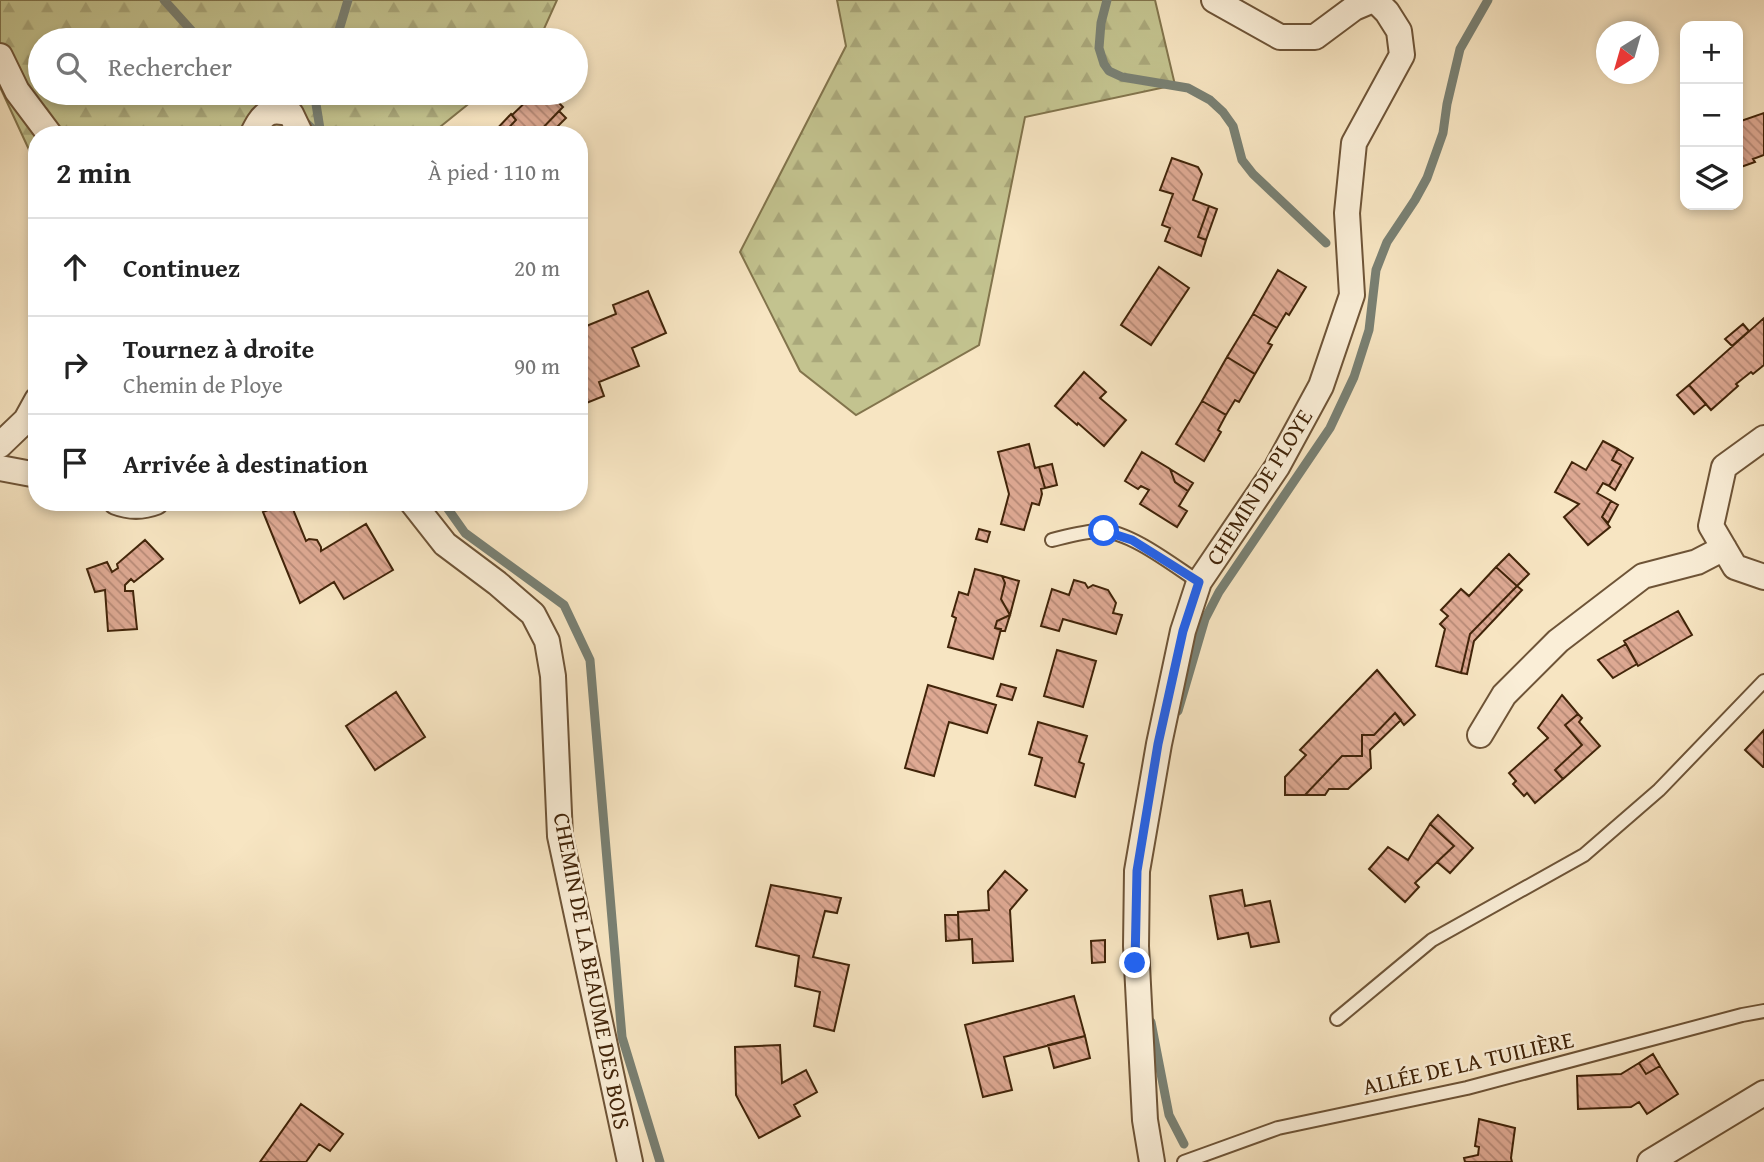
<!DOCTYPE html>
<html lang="fr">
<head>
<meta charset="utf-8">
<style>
	:root { --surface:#fff; --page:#f2f2f2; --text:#222; --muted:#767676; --line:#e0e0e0 }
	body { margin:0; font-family:"Gentium Book Plus",serif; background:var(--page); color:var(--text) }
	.controls { position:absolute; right:21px; top:21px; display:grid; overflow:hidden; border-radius:14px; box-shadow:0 4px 10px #0003 }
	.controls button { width:63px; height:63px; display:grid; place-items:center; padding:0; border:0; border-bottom:2px solid var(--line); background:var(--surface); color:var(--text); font:35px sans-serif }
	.compass { position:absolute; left:1596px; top:21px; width:63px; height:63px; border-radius:50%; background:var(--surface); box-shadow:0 4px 10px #0003; rotate:217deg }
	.stop { position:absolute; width:21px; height:21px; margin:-16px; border:5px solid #2563eb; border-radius:50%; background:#fff }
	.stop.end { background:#2563eb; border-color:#fff; box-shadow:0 2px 7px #0008 }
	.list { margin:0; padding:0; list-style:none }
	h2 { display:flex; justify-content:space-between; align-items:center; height:91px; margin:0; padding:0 28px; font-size:30px }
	h2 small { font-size:23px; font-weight:400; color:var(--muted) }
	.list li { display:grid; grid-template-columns:46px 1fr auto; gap:21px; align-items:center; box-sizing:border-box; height:98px; padding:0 28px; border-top:2px solid var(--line) }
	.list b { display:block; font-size:26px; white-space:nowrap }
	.list p { margin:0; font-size:23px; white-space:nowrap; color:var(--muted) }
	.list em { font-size:23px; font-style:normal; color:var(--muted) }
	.icon { flex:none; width:38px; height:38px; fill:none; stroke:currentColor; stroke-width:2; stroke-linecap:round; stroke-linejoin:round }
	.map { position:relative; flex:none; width:1764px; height:1162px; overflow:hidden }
	.search { position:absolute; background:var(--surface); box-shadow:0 4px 10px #0003; left:28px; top:28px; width:560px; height:77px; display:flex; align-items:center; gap:18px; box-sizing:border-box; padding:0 24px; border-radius:38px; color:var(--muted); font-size:26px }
	.panel { position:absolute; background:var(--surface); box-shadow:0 4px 10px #0003; left:28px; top:126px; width:560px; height:385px; border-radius:28px }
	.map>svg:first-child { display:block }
	.forest { fill:url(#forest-firs); stroke:#82744c; stroke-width:2 }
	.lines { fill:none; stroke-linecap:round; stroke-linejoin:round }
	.stream { stroke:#798073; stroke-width:9 }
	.building { fill:url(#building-back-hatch); stroke:#412409; stroke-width:2 }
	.lane-casing { stroke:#6e5437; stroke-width:16 }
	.street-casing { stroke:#6e5437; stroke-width:28 }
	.lane { stroke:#faeed7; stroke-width:12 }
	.street { stroke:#faeed7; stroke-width:24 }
	.route { stroke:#2563eb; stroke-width:9 }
	.labels { text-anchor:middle; stroke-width:5; stroke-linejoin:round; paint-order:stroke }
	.street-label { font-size:23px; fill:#412409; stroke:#faeed7 }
</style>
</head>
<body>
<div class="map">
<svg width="1764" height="1162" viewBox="0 0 1764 1162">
	<defs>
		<pattern id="forest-firs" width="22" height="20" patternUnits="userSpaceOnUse" patternTransform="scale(1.75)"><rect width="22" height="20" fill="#c3c38f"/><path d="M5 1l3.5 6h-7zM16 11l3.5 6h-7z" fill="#a9a77a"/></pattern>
		<pattern id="building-back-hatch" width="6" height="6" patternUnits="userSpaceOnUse" patternTransform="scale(1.75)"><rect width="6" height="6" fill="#dea993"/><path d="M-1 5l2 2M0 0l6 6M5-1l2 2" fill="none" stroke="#b68976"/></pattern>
	</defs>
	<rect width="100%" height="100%" fill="#f7e5c2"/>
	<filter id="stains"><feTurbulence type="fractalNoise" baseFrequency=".00286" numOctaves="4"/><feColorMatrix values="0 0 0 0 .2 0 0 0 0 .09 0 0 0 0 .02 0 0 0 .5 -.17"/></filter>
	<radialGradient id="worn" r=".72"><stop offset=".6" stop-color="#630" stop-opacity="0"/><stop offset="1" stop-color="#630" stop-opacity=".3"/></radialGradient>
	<path class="forest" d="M0,0H557L539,40H40V93H482L430,135H37V167L0,87Z
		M837,0H1155L1175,85L1025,117L979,345L856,415L800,371L740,252L846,46Z"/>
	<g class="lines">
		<path class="stream" d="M164,0L200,40
			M1107,0L1101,23L1099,48L1104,64L1109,71L1122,77L1188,88L1210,100L1223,112L1233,126L1242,160L1253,174L1326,243
			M336,40L348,0
			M258,93L281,105
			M320,93L316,104L321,135
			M304,121L319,135
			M443,502L465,533L564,605L590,660L622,1037L660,1162
			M1178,711L1205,619L1219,592L1330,428L1354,377L1369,330L1376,270L1387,242L1415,200L1427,178L1443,133L1447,104L1460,49L1488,0
			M1151,1022L1169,1115L1184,1144"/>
	</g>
	<path class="building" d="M535,93H549L563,107L536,135H502L516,120L512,115Z
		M559,111L566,118L549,135H536Z
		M1764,113V155L1753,159L1755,162L1738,168V122Z
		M511,114L516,120L502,135H497L494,132Z
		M1172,158L1198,167L1202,174L1193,200L1209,206L1198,237L1206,240L1201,256L1165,241L1170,228L1162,225L1173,194L1160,190Z
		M1209,206L1217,209L1206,240L1198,237Z
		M1159,267L1189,288L1151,345L1121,325Z
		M1278,270L1306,287L1289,315L1286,313L1277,328L1253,314Z
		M648,291L666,333L632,348L639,366L599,382L604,396L584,404L579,393V329L616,314L613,305Z
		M1253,314L1277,328L1268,343L1272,345L1255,374L1227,357Z
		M1764,318V365L1753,374L1751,372L1736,384L1738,386L1711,410L1689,385Z
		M1743,324L1749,331L1732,346L1725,339Z
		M1227,357L1255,374L1239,402L1235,400L1226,415L1202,401Z
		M1084,372L1106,392L1100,398L1126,420L1104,446L1078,423L1077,425L1055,406Z
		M1689,385L1706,404L1694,414L1677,395Z
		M1202,401L1226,415L1218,430L1221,432L1204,461L1176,444Z
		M1603,441L1618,449L1612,460L1621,465L1609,486L1603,483L1597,493L1611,501L1602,517L1610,527L1588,545L1564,517L1579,504L1555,492L1572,462L1586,470Z
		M1029,444L1035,468L1039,467L1045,488L1041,489L1042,494L1039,505L1032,503L1024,530L1001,524L1009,494L998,452Z
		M1618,449L1633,458L1615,490L1609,486L1621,465L1612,460Z
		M1142,452L1170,469L1175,482L1188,491L1179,506L1187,511L1177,527L1140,504L1149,490L1141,486L1138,489L1125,481Z
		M1052,464L1057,485L1045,488L1039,467Z
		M1170,469L1193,483L1188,491L1175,482Z
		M1611,501L1618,505L1608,523L1602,517Z
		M288,502H290L306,541L309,539L317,540L321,547V551L366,524L393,570L344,599L334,582L300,603L263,512Z
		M979,529L990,532L987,542L976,539Z
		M145,540L163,559L134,582L131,579L125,585V591H133L137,629L108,631L105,590L95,592L87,569L107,562L112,572L118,568L117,564Z
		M1509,554L1529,574L1517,586L1496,567Z
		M1496,567L1517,586L1470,634L1461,673L1436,666L1445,629L1440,624L1448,616L1441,610L1461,589L1469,596Z
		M975,569L1002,576L1005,583L1001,599L1010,615L997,621L995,628L1001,629L993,659L948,647L956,618L952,616L959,592L968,595Z
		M1002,576L1019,581L1010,615L1001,599L1005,583Z
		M1074,580L1085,583L1088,588L1093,585L1108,590L1116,603L1113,613L1122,615L1116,634L1063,619L1059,631L1041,626L1052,589L1069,595Z
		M1517,586L1522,590L1474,641L1467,674L1461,673L1470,634Z
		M1678,611L1692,635L1638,666L1624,641Z
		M1010,615L1005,631L995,628L997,621Z
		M1626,644L1637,664L1613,678L1598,660Z
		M1057,650L1096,661L1083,707L1044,696Z
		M1377,670L1415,715L1404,725L1395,713L1374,735H1362V756H1342L1305,795H1285V777L1306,755L1300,750Z
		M1001,684L1016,688L1012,700L997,696Z
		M928,685L996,705L987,733L949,722L934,776L905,768Z
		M396,692L425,737L375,770L346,726Z
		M1562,695L1578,714L1565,725L1582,745L1555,770L1563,779L1535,803L1527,793L1524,796L1513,784L1516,781L1509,773L1548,738L1538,728Z
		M1395,713L1401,720L1370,750L1371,768L1348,789H1329L1325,795H1305L1342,756H1362V735H1374Z
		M1578,714L1582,718L1579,722L1600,746L1563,779L1555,770L1582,745L1565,725Z
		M1038,722L1087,736L1079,762L1084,764L1075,797L1035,785L1042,758L1029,754Z
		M1764,730V767H1763L1745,750Z
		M1438,815L1473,848L1450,873L1437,862L1454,846L1430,824Z
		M1430,824L1454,846L1415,883L1419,887L1405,902L1369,869L1388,847L1408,860Z
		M1005,871L1027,890L1010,910L1013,961L973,963L972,939L959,940L958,912L989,910L988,891Z
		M771,885L841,898L837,913L825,911L813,957L849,965L834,1031L814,1026L820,992L795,986L799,956L756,946Z
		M1242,890L1245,906L1270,901L1279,942L1251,947L1248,933L1218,939L1210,896Z
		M945,915H958L959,940L946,941Z
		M1105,940V962L1092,963L1091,941Z
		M1074,996L1085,1036L1004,1057L1012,1090L983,1097L965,1025Z
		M1085,1036L1090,1058L1054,1068L1048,1045Z
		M780,1045L782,1083L806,1070L817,1092L794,1105L800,1116L759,1138L736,1095L735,1047Z
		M1653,1054L1660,1066L1646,1074L1639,1063Z
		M1639,1063L1646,1074L1660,1066L1678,1094L1647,1114L1639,1102L1631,1107L1578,1109L1577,1076L1621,1074Z
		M301,1104L343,1134L330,1151L319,1144L306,1162H260Z
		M1479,1119L1515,1128L1511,1158L1512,1162H1465L1464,1158L1478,1155L1479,1147L1475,1146Z"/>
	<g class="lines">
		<g class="lane-casing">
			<path id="lane" d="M1052,540C1068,536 1085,531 1101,531C1130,531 1174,566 1199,582
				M1337,1019L1432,940L1584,855L1659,790L1764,681
				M1184,1162L1278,1128L1467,1088L1742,1015L1764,1011"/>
		</g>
		<g class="street-casing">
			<path id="street" d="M1214,0L1280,37H1315L1354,8L1373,0
				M0,56L17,91L50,135
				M252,135C262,115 267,107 291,114L301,135
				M1764,438L1724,467L1711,526L1735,567L1764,577
				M0,445L26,420L37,400
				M0,468L37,475
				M116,502C129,507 143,507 156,502
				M412,502L445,544L497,583L533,614L547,641L553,676L560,836L630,1162
				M1480,735L1504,695L1558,641L1643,576L1697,562L1724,548
				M1152,1162L1145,1120L1136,946L1137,871L1159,744L1183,631L1199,582L1277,467L1321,386L1352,295L1347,213L1354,143L1402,55L1399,31L1387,12L1375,0
				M1650,1162L1764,1093"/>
		</g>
		<use href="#lane" class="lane"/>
		<use href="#street" class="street"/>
	</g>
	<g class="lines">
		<path class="route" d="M1104,531L1132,540L1199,582L1183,631L1158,744L1137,871L1135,963"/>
	</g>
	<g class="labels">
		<g class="street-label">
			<text transform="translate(1259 487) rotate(-58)" y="8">CHEMIN DE PLOYE</text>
			<text transform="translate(592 971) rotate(79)" y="8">CHEMIN DE LA BEAUME DES BOIS</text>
			<text transform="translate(1468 1063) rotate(-13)" y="8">ALLÉE DE LA TUILIÈRE</text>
		</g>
	</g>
	<rect width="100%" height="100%" filter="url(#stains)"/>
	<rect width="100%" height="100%" fill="url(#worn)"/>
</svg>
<div class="controls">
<button>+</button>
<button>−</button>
<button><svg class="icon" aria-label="layers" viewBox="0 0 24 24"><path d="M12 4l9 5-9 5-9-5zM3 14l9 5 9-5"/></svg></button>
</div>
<svg class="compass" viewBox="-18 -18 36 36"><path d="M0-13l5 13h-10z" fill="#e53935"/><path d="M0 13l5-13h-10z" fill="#767676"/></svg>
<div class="stop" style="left:1104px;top:531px"></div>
<div class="stop end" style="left:1135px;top:963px"></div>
<div class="search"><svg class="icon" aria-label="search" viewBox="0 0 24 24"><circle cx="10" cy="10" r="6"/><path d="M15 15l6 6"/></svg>Rechercher</div>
<section class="panel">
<h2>2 min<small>À pied · 110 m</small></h2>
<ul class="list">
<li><svg class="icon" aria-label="ahead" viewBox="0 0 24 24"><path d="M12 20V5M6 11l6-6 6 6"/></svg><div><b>Continuez</b></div><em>20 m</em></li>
<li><svg class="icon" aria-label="right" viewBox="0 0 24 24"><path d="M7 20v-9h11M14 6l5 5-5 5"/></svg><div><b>Tournez à droite</b><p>Chemin de Ploye</p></div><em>90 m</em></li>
<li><svg class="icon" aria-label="arrive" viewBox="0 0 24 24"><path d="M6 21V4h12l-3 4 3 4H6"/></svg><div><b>Arrivée à destination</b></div></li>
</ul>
</section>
</div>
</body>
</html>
